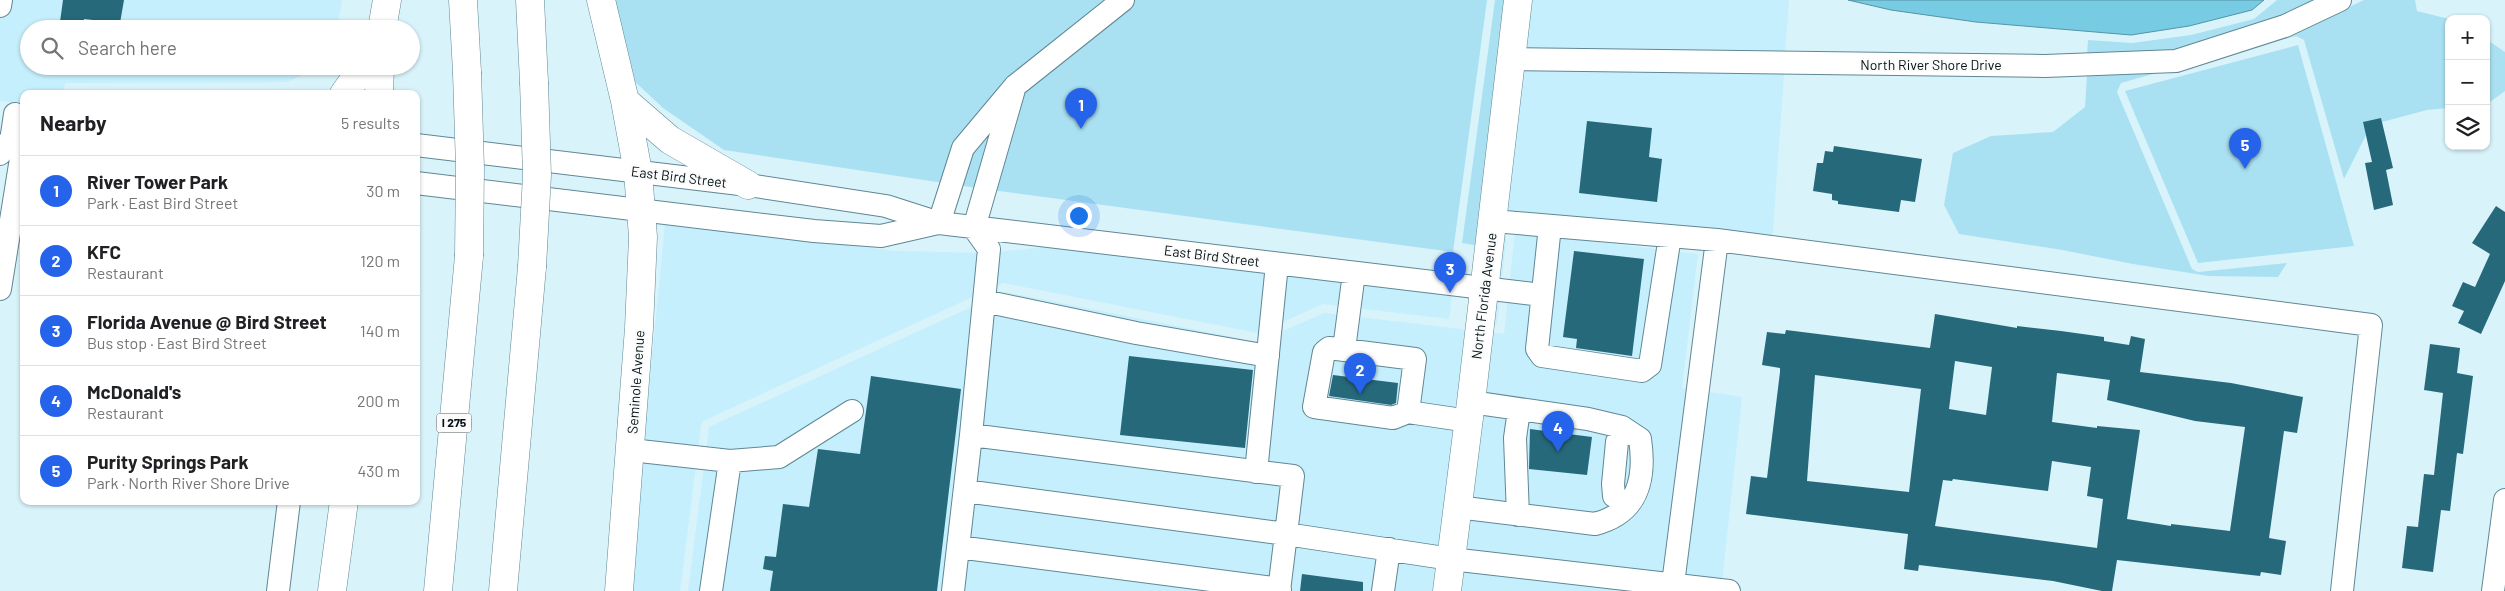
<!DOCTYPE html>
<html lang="en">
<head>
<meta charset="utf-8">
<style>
	:root { --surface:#fff; --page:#f2f2f2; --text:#202124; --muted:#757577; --line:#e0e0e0; --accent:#2563eb }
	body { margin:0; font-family:Barlow,sans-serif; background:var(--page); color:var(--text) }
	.controls { position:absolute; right:15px; top:15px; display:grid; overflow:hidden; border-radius:10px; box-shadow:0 1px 4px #0004 }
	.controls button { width:45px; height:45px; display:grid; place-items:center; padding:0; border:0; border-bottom:1px solid var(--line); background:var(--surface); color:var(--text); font:25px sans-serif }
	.you { position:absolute; left:1078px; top:215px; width:18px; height:18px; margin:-12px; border:4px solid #fff; border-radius:50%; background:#1a73e8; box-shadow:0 0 0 8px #1a73e833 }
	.badge { display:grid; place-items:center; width:32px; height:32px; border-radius:50%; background:var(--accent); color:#fff; font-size:16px; font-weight:700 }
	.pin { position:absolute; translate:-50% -41px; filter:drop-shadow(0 1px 2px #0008) }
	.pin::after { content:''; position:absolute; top:26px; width:18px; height:15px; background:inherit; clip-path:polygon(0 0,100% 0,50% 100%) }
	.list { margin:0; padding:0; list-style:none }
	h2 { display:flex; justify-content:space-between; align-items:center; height:65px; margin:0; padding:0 20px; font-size:21px }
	h2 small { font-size:16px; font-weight:400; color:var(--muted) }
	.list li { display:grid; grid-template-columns:32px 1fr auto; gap:15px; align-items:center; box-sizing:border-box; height:70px; padding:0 20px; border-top:1px solid var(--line) }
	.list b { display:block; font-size:19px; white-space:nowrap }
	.list p { margin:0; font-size:16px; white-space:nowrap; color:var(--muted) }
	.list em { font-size:16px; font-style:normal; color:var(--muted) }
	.icon { flex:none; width:28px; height:28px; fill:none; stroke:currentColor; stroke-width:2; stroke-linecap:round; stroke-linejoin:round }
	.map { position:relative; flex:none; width:2505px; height:591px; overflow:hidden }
	.search { position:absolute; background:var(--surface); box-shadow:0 1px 4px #0004; left:20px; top:20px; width:400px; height:55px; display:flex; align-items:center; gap:12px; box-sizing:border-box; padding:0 18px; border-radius:28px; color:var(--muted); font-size:19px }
	.panel { position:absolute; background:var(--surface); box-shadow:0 1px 4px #0004; left:20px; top:90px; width:400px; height:415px; border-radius:10px }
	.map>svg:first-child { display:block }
	.built { fill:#c5effc }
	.green { fill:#aae1f2 }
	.water { fill:#77cbe3; stroke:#5494a6 }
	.building { fill:#26697a; fill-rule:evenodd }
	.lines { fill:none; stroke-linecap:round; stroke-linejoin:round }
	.minor-casing { stroke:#5f8794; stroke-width:24 }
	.major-casing { stroke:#5f8794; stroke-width:29 }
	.highway-casing { stroke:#5f8794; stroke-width:29 }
	.minor { stroke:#fff; stroke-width:22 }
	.major { stroke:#fff; stroke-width:28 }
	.highway { stroke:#fff; stroke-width:28 }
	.highway-bridge-casing { stroke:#5f8794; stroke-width:29; stroke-linecap:butt }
	.highway-bridge { stroke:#fff; stroke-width:28 }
	.labels { text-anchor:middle; stroke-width:4.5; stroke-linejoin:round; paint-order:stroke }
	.shield { fill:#fbfbfb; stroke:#4e595b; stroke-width:1 }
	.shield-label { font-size:12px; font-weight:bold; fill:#041317 }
	.street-label { font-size:14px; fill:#041317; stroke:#fbfbfb }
</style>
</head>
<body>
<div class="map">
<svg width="2505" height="591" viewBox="0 0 2505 591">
	<rect width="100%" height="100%" fill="#d9f3fb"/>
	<path class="built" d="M0,0H342L337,29H29V66H319L288,82L65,83L63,94H24V104L0,101Z
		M1527,0H1789L1785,53L1521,48Z
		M1518,69L1784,74L1772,244L1507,231L1497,324H1493Z
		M665,224L897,251L986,253L1045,247L1452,295L1449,319L1323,304L1258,333L1003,283L703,421L701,426L680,591H629Z
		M1515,232L1698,254L1682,388L1742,397L1721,591H688L709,427L1004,292L1258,342L1324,313L1504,334Z"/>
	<path class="green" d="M614,0H1487L1453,252L984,189L724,150L663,108L630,77Z
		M1495,0H1508L1479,246L1462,243Z
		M2277,0H2316L2282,16L2175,51L2087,54L2088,40L2132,43L2191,35L2254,19Z
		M2364,0H2415L2417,11L2449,19V108L2427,110L2371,125L2344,179L2304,40L2296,36L2246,49L2287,36Z
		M2486,39L2505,52V91L2486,105Z
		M2298,45L2354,246L2198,263L2125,91Z
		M2160,72L2121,83L2117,92L2192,269L2198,272L2287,263L2278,277L2209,276L2133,264L2062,250L1959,234L1944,205L1953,153L1991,136L2053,132L2085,107L2087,75Z"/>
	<path class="water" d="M1848,0H2264L2252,10L2189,26L2131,35L1976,22L1891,10Z"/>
	<path class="building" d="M63,0H124L120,23L84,19L82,29H59Z
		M2381,118L2393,168L2386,170L2393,205L2374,210L2365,163L2372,162L2363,122Z
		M1587,121L1652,128L1649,157L1662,159L1657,202L1579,193Z
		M1834,146L1922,159L1915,202L1901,200L1899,212L1838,204V201L1832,200V194L1813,191L1817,163H1823L1825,151L1833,152Z
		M2496,206L2505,212V281L2481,334L2458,323L2464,311L2452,306L2463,282L2475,287L2490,254L2472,243Z
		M1574,251L1644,259L1632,356L1576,348L1577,339L1563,337Z
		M1935,314L2017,328V326L2061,331L2104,337V341L2129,345L2131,336L2145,339L2140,372L2231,383L2303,397L2297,433L2284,431L2269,538L2286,541L2281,575L2261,572L2260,576L2117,560L2112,591H2102L2053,581L1919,565L1918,571L1904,569L1908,534L1746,514L1751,476L1767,478L1780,372V368L1762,365L1767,332L1785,334L1786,330L1930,348ZM1955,361L1992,367L1986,415L1949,409ZM2057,373L2110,380L2107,400L2195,421L2245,427L2230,531L2171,524V526L2127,519L2140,430L2097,426V428L2052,422ZM1815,375L1921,389L1909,492L1807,481ZM2052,461L2091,467L2087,496L2103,499L2097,548L1935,526L1943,480L1952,481L1953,479L2048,491Z
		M2430,344L2460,348L2457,373L2473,376L2463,454L2457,453L2450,511L2441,510L2433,572L2402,568L2407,526L2418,527L2424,474L2434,475L2443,393L2424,390Z
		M1129,356L1253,370L1245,448L1120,435Z
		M1333,375L1398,383L1396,403L1391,405L1329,396Z
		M871,376L961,389L937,591H770L773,571L763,569L765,556L776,557L783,504L809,507L818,449L860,454Z
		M1530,429L1592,437L1587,475L1529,469Z
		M1302,574L1363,582V591H1300Z"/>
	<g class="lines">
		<g class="minor-casing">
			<path id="minor" d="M0,6L1,0
				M1510,59L2045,66L2176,61L2285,26L2340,0
				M416,145L748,185L886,206L939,223L1542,295
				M0,154L1,147L11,141L15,114
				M416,183L814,231L881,236L938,223
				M1493,221L1717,240L2371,325L2342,591
				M939,223L963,148L1015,86L1123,0
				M1550,226L1537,349L1542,356L1642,371L1650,365L1670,236
				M0,289L22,152L11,141
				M984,301L1136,333L1268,356
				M1344,349L1354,273
				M1408,412L1415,359L1329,348L1324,352L1314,407L1393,418L1408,412L1469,421
				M971,435L989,249L974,228L1015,86
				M631,450L730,461L711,591
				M730,461L779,457L852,411
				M1256,472L1277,264
				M965,491L1286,534L1279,591
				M1614,496L1613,484L1617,442
				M1457,507L1595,524C1638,513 1646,479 1640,439L1622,427L1588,419L1471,402
				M1518,515L1515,438L1519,410
				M958,547L1280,589
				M1673,584L1717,240
				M278,591L289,501
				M953,591L971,435L1293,476L1286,534L1451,559L1729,591
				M1383,591L1389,549
				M2493,591L2505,500"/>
		</g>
		<g class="major-casing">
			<path id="major" d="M332,591L344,501
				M619,591L639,328L643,237L638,172
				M1447,591L1471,402L1518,0"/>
		</g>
		<g class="highway-casing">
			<path id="highway" d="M463,0L467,72
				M530,0L534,82
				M601,0L625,101L638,172
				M382,29L387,0
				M344,94L364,66
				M379,94L380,66
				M625,101L670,140L748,185
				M438,591L469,256
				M503,591L532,267"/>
		</g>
		<use href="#minor" class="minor"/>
		<use href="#major" class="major"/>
		<use href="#highway" class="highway"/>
		<g class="highway-bridge-casing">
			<path id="highway-bridge" d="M467,72L470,168L469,256
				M532,267L537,175L534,82"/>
		</g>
		<use href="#highway-bridge" class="highway-bridge"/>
	</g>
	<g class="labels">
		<rect class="shield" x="436.5" y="413.5" width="35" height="19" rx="4"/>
		<g class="shield-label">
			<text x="454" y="427">I 275</text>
		</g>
		<g class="street-label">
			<text x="1931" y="70">North River Shore Drive</text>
			<text transform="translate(679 177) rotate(7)" y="5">East Bird Street</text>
			<text transform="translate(1212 256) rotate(7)" y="5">East Bird Street</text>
			<text transform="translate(1484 296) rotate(-83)" y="5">North Florida Avenue</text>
			<text transform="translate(636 382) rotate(-86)" y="5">Seminole Avenue</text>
		</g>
	</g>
</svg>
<div class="controls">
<button>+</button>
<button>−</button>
<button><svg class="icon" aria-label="layers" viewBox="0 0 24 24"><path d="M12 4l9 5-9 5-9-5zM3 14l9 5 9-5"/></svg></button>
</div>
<div class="you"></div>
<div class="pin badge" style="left:1081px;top:129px">1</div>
<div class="pin badge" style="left:1360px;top:394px">2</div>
<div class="pin badge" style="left:1450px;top:293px">3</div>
<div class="pin badge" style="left:1558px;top:452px">4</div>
<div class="pin badge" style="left:2245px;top:169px">5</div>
<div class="search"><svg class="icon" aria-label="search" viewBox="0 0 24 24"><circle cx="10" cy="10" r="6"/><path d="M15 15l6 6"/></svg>Search here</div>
<section class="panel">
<h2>Nearby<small>5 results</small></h2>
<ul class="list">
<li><span class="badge">1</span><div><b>River Tower Park</b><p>Park · East Bird Street</p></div><em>30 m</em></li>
<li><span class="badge">2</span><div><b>KFC</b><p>Restaurant</p></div><em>120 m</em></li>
<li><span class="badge">3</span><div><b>Florida Avenue @ Bird Street</b><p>Bus stop · East Bird Street</p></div><em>140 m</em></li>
<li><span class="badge">4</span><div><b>McDonald's</b><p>Restaurant</p></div><em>200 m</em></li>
<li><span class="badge">5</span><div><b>Purity Springs Park</b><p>Park · North River Shore Drive</p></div><em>430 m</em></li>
</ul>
</section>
</div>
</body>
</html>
